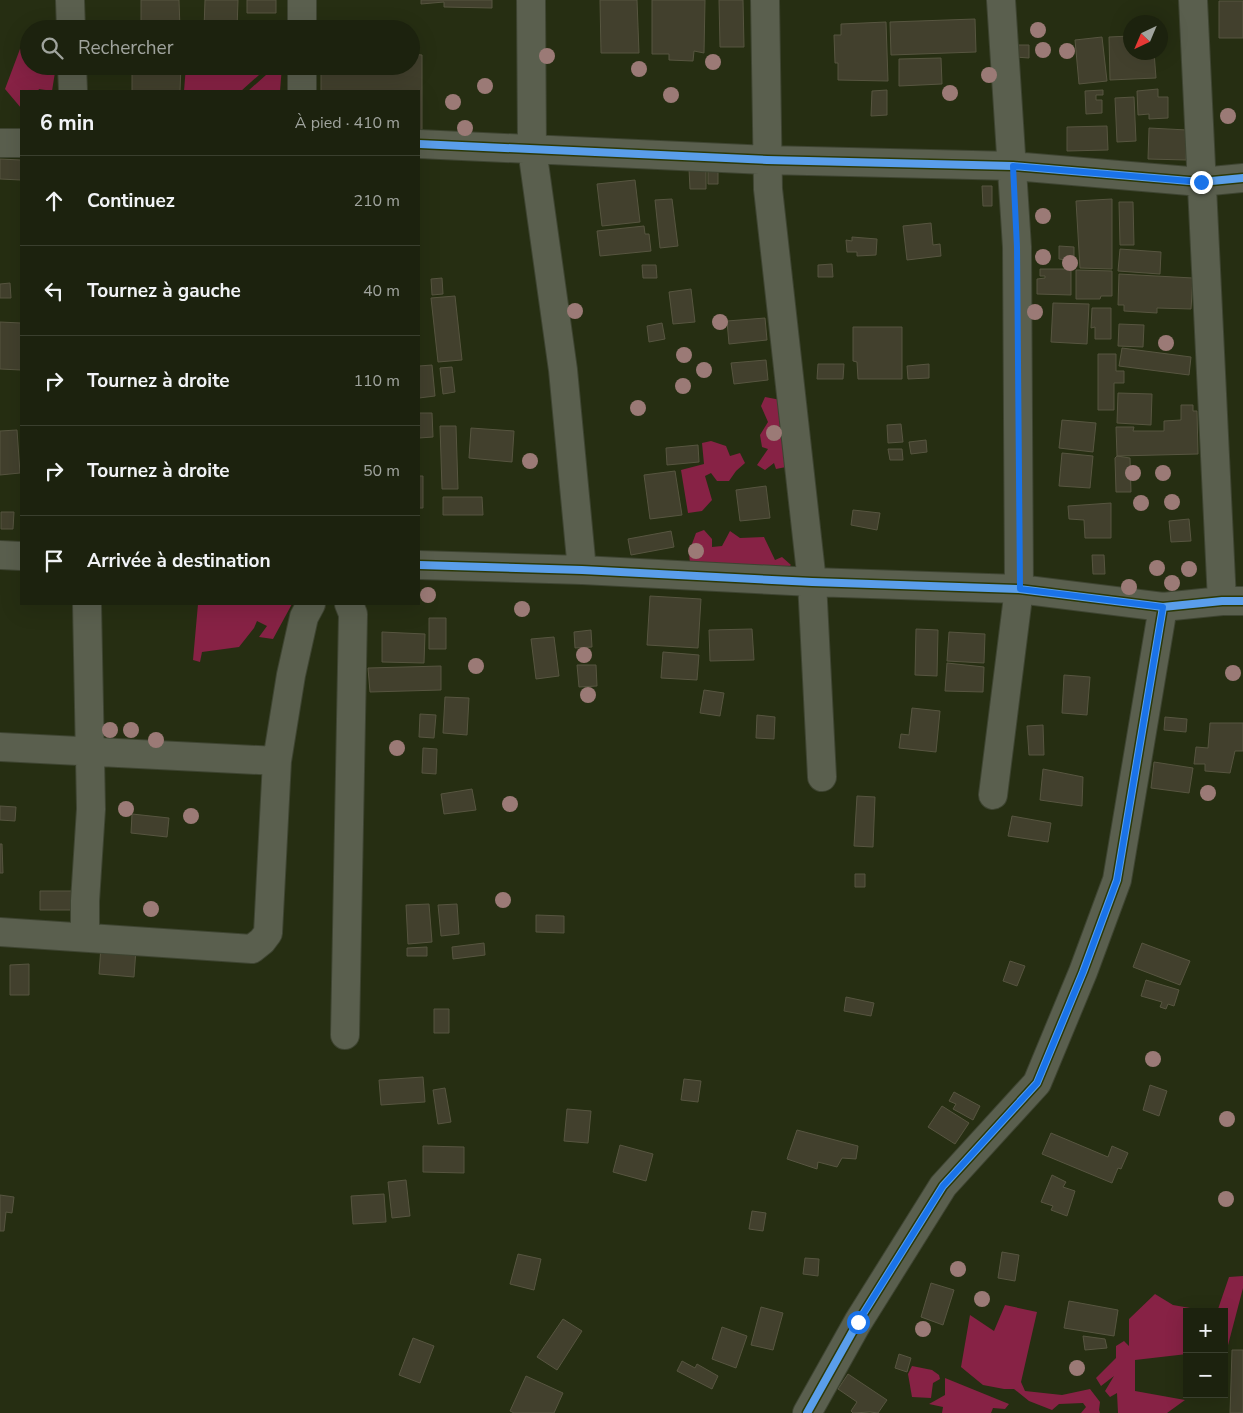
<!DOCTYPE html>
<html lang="fr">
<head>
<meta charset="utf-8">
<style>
	:root { --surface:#1c220e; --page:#252a17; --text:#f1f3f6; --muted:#a0a49e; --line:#3a3f2e }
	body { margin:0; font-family:"Nunito Sans",sans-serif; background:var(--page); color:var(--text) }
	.controls { position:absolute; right:15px; bottom:15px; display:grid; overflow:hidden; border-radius:0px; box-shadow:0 5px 20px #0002 }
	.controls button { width:45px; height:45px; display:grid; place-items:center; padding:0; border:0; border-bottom:1px solid var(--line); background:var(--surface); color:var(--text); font:25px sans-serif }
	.compass { position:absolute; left:1123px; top:15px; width:45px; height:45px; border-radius:50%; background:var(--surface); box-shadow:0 5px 20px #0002; rotate:224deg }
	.stop { position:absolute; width:15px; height:15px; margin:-11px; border:4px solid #1a73e8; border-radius:50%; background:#fff }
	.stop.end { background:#1a73e8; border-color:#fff; box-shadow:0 1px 5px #0008 }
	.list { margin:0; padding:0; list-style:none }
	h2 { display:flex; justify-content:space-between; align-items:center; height:65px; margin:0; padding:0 20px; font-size:21px }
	h2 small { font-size:16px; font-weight:400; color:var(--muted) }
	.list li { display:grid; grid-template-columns:32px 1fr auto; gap:15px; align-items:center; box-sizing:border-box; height:90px; padding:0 20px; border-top:1px solid var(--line) }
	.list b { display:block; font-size:19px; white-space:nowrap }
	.list em { font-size:16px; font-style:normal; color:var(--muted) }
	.icon { flex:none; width:28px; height:28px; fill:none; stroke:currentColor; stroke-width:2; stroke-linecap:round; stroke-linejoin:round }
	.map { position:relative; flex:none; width:1243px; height:1413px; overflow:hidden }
	.search { position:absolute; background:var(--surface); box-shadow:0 5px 20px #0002; left:20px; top:20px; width:400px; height:55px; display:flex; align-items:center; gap:12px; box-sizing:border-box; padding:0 18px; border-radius:28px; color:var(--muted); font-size:19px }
	.panel { position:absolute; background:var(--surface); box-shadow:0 5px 20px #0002; left:20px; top:90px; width:400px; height:515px; border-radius:0px }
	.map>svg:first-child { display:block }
	.green { fill:#872245 }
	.building { fill:#42402d; stroke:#575540 }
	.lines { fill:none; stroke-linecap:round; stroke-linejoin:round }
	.minor-casing { stroke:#3e4431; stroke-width:30 }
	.minor { stroke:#5a5f4e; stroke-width:28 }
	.cycleway-casing { stroke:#2c3907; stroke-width:11 }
	.cycleway { stroke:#5a9eea; stroke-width:8 }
	.tree { fill:#9b7a76 }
	.route { stroke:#1a73e8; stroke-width:6 }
</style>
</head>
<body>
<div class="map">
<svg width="1243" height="1413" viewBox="0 0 1243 1413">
	<rect width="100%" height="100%" fill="#262e12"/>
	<path class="green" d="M20,49L29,50V66H56L52,91L39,89L38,91H21V108L5,89Z
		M186,66H269L241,91H184Z
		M276,66H282L280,91H248Z
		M765,397L786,401L791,466L776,469L774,463L765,470L757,465L768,449L762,447L760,435L768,422L761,406Z
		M711,441L726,446L730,456L740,453L745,463L736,471L729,481H717L711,473L705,476L712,500L702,511L688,513L681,470L704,464L702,443Z
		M704,530L712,539V547L722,546L730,531L740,538L764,537L775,560L782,557L791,565L779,576L690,564L689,552L696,533Z
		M198,604H292L273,639L259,637L267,626L257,621L254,628L239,647L202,652L200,662L193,660Z
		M1243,1276V1288L1227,1349H1224V1312H1217L1229,1277Z
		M1155,1294L1173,1305L1213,1312H1187V1354L1135,1360V1391L1185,1400L1167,1413H1118L1117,1393L1110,1397L1105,1391L1114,1376L1101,1386L1096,1378L1116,1358V1346L1124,1341L1129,1346V1319Z
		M1005,1305L1037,1312L1021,1382L1025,1391L1062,1395L1090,1389L1100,1402L1099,1410L1100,1413H1081L1086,1407L1083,1403L1059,1404L1052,1410L1029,1401L1014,1389H1004L983,1385L961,1367L970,1315L994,1331Z
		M912,1366L932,1370L939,1375L940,1379L933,1383L931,1398L912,1397L908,1374Z
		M945,1378L1009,1404L1005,1409L993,1408L991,1413H942L943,1407L929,1404L945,1395Z"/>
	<path class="building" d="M141,0H179L180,29H141Z
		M205,0H238L237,29H204Z
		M247,0H276V13H247Z
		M421,0H492V8L444,7V2L421,4Z
		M600,0H637L639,53H601Z
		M652,0H705L704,53L694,51L693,61L669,60V54H652Z
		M719,0H743L744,47H720Z
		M1219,1H1243V38H1219Z
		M975,19L976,52L891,55L890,22Z
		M96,22L136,23V29H95Z
		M886,22L888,81L838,80V63H835L834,35H841V24Z
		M1130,36V52H1154L1156,78L1110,80L1109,37Z
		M1102,37L1107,81L1079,84L1075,40Z
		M1014,45H1029V58L1015,57Z
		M411,54L422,55V131H419V91H321V66H411Z
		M941,58L942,84L899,86V59Z
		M132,66H181L180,91H132Z
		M1158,89V97H1168V118L1149,119V114L1138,115L1137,91Z
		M887,90V115L871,116L872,91Z
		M1103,90V95H1096V100H1102V113L1086,114L1085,91Z
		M1134,97L1136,141L1117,142L1115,98Z
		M1107,126L1108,150L1067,151V127Z
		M1149,128L1187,130L1186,160L1148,159Z
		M0,159L21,160V180L0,179Z
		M689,169H706V189H690Z
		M708,170H718V184H708Z
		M635,180L640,222L602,226L597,184Z
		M982,186H992V206H983Z
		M672,199L678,246L660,248L655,200Z
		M1112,199V269L1080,268L1076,201Z
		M1119,202H1133L1134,245H1120Z
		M931,223L933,245L940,244L941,256L907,260L903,226Z
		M644,226L645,234H649L651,251L600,256L597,231Z
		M852,237L877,239L876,255L857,256V252H847L846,240L852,241Z
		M1059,246L1074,247V261L1059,259Z
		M1120,249L1161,252L1160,274L1118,271Z
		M832,264L833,277H818V265Z
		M642,265H656L657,278H643Z
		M1040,269H1071V295L1037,294V279L1045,278V276H1040Z
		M1076,270L1112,271V296H1101L1100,299H1076Z
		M1119,274L1193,278L1191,309L1157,308V313L1124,311V305H1118Z
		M442,278L443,294L432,295L431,279Z
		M10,283L11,298H0V284Z
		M691,289L695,322L673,324L669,292Z
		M455,296L462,360L438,362L431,298Z
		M1053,303L1089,304L1087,344L1051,342Z
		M1092,308H1111V339H1095V327L1091,328Z
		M765,318L767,340L729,344L727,321Z
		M0,322L21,323V370L0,369Z
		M662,323L665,339L649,342L647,326Z
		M1119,324L1144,325L1143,347L1118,346Z
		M853,327H902V379H858L857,362L853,361Z
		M1122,348L1191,357L1189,375L1119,366Z
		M1098,354H1116V371H1124V383H1114V410H1098Z
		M766,360L768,380L734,384L731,363Z
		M818,364H844L843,379H817Z
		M929,364V378L908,379L907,366Z
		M432,365L435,396L419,398V366Z
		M452,367L455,392L443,394L440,368Z
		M1118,393L1152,394L1151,425L1117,423Z
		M1181,405H1193V411H1197L1198,454L1117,456L1116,427H1134L1133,431H1164V421L1181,420Z
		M419,413H432L433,437L419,438Z
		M1062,420L1096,423L1093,452L1059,448Z
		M901,424L903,442L888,443L887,425Z
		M440,426H456L458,489H442Z
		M471,428L514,431L512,462L469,458Z
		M17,430L20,473L0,475V431Z
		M926,440L927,452L911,454L909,442Z
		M698,445L699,462L667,465L666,448Z
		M888,449H902L903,460H890Z
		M1062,453L1093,456L1090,488L1059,486Z
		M1117,456L1130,458L1131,492H1116L1115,458Z
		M675,471L682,515L650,519L644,475Z
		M419,476H423V508H419Z
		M766,486L770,518L740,521L736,490Z
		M443,497H482L483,515H443Z
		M1111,503V538H1085L1084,520L1069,519L1068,506Z
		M853,510L880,513L877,530L851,525Z
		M1,512H14L13,529H1Z
		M1189,519L1191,541L1171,542L1169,521Z
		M671,531L674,547L631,555L628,539Z
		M1092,555H1104L1105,574H1093Z
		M650,596L701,599L698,648L647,645Z
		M429,618H446V649H429Z
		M752,629L754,660L710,661L709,630Z
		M916,629L938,630L937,676L915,675Z
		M591,630L592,647L575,648L574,632Z
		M382,632L425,634L424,663L382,662Z
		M949,632L985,634L984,663L947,661Z
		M554,637L559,676L536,679L531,639Z
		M663,652L699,655L697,680L661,678Z
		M947,663L984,667L983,692L945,691Z
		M577,665H596L597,686L579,687Z
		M441,666V690L370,692L368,668Z
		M1064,675L1090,677L1087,715L1062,713Z
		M704,690L724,693L720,716L700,713Z
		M445,697L469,698L467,735L443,733Z
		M912,708L940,711L936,752L899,748L901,734L909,735Z
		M420,714L436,715L434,738L419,737Z
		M757,715L775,717L774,739L756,738Z
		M1165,717L1187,719L1186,732L1164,730Z
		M1210,723H1243V751H1235L1230,773L1205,771V764H1194L1196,747L1208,748Z
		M1043,725L1044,755H1029L1027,726Z
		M423,748L437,749L436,774L422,773Z
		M1154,762L1193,768L1189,793L1151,788Z
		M1043,769L1083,777L1082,806L1040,800Z
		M472,789L476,810L444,814L441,794Z
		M857,796L875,797L873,847L854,846Z
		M0,806L16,807L15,821L0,820Z
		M132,814L169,818L167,837L131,833Z
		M1012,816L1051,823L1048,842L1008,836Z
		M0,844H2L3,873H0Z
		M855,874H865V887H855Z
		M40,891H79V910H40Z
		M429,904L432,942L408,944L406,905Z
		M457,904L459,934L441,936L438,905Z
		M536,915L564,916V933L536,932Z
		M484,943L485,955L453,959L452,947Z
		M1142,943L1190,961L1180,985L1133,967Z
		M101,946L136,949L134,977L99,974Z
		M427,947V956H407V948Z
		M1010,961L1025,966L1017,986L1003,981Z
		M29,964V995H10V965Z
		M1146,980L1179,990L1174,1006L1168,1004L1166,1009L1160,1007L1162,1002L1141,996Z
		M846,997L874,1003L871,1016L844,1011Z
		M434,1009H449V1033H434Z
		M423,1077L425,1102L381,1105L379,1080Z
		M684,1079L701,1081L698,1102L681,1100Z
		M1150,1085L1167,1091L1159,1116L1143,1110Z
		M445,1088L451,1122L438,1124L433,1090Z
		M954,1092L980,1106L973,1120L953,1109L956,1104L949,1101Z
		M942,1106L969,1123L955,1144L928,1127Z
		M567,1109L591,1111L588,1143L564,1141Z
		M797,1130L858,1146L856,1159L842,1158L837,1167L818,1162L817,1169L787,1159Z
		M1051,1133L1108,1157L1112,1146L1128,1153L1121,1169L1118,1168L1112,1183L1042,1154Z
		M620,1145L653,1154L646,1181L613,1172Z
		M423,1146L464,1147V1173L423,1172Z
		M1052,1175L1066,1182L1063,1187L1075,1191L1067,1216L1051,1210L1053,1206L1041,1202Z
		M406,1180L410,1216L392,1218L388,1182Z
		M384,1194L386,1222L353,1224L351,1196Z
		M0,1195L14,1197L12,1213L6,1212L4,1231H0Z
		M752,1211L766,1213L763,1231L749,1229Z
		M1002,1252L1019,1255L1015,1281L998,1278Z
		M518,1254L541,1259L534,1290L510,1284Z
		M805,1258L819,1259L818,1276L803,1274Z
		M931,1283L954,1290L943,1325L921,1317Z
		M1069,1301L1118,1310L1114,1336L1064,1328Z
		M761,1307L783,1313L773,1350L751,1345Z
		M563,1319L582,1331L557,1370L537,1357Z
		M722,1327L747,1336L736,1368L712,1359Z
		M1083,1336L1105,1339L1107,1348L1085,1350Z
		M413,1338L434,1346L420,1383L399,1375Z
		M1232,1350H1243V1413H1230Z
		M899,1354L911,1358L907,1372L895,1368Z
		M682,1361L695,1368L697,1364L718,1376L712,1389L677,1371Z
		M848,1374L887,1400L878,1413L870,1412L853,1413L851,1411L857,1402L838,1389Z
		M526,1376L563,1393L554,1413H514L510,1411Z"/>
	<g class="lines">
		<g class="minor-casing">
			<path id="minor" d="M70,0L71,29
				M531,0L532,149L563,370L582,570
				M765,0L768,189L812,582L822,777
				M1193,0L1222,601
				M302,29V0
				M72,66L73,91
				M302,91V66
				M0,143H21
				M419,144L767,160L1013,166L1201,182L1243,178
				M0,555L21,556
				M419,565L582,570L812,582L1019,589L1163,607L1222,601H1243
				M0,747L277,761
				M993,795L1019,589L1017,247L1001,0
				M0,932L252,949L262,941L268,933L277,761L291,675L304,617L311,604
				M85,936V901L91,809L87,604
				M345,1035L353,614L349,604
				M807,1413L858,1322L943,1186L1037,1083L1083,972L1117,880L1163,607"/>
		</g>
		<use href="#minor" class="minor"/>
		<g class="cycleway-casing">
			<path id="cycleway" d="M419,144L767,160L1013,166L1201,182L1243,178
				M419,565L582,570L812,582L1019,589L1163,607L1222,601H1243
				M807,1413L858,1322L943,1186L1037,1083L1083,972L1117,880L1163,607"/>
		</g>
		<use href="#cycleway" class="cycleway"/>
	</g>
	<g class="tree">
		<circle cx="1038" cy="30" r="8"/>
		<circle cx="1043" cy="50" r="8"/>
		<circle cx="1067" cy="51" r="8"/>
		<circle cx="547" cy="56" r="8"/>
		<circle cx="713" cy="62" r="8"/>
		<circle cx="639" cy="69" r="8"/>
		<circle cx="989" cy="75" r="8"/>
		<circle cx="485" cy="86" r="8"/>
		<circle cx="950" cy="93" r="8"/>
		<circle cx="671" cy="95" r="8"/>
		<circle cx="453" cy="102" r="8"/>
		<circle cx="1228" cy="116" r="8"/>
		<circle cx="465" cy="128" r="8"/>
		<circle cx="1043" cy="216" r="8"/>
		<circle cx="1043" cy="257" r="8"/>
		<circle cx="1070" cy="263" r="8"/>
		<circle cx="575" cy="311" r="8"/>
		<circle cx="1035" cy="312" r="8"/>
		<circle cx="720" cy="322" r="8"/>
		<circle cx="1166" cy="343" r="8"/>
		<circle cx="684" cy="355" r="8"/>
		<circle cx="704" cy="370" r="8"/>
		<circle cx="683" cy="386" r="8"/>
		<circle cx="638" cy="408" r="8"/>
		<circle cx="774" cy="433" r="8"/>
		<circle cx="530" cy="461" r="8"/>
		<circle cx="1133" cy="473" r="8"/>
		<circle cx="1163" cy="473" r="8"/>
		<circle cx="1172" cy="502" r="8"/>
		<circle cx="1141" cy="503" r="8"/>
		<circle cx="696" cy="551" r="8"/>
		<circle cx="1157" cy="568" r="8"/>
		<circle cx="1189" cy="569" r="8"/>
		<circle cx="1172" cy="583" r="8"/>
		<circle cx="1129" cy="587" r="8"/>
		<circle cx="428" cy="595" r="8"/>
		<circle cx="522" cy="609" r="8"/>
		<circle cx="584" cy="655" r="8"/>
		<circle cx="476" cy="666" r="8"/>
		<circle cx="1233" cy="673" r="8"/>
		<circle cx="588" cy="695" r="8"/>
		<circle cx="110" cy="730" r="8"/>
		<circle cx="131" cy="730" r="8"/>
		<circle cx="156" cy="740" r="8"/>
		<circle cx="397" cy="748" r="8"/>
		<circle cx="1208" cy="793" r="8"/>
		<circle cx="510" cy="804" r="8"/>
		<circle cx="126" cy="809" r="8"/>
		<circle cx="191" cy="816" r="8"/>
		<circle cx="503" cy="900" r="8"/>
		<circle cx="151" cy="909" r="8"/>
		<circle cx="1153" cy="1059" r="8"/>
		<circle cx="1227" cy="1119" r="8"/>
		<circle cx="1226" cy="1199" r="8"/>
		<circle cx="958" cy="1269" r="8"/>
		<circle cx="982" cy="1299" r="8"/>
		<circle cx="923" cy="1329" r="8"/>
		<circle cx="1077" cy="1368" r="8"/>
	</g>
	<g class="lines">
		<path class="route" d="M858,1322L943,1186L1037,1083L1083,972L1117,880L1163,607L1020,589L1017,247L1013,166L1201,182"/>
	</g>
</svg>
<div class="controls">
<button>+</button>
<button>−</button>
</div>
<svg class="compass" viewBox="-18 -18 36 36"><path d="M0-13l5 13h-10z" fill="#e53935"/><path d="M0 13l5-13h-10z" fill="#a0a49e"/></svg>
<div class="stop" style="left:858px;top:1322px"></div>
<div class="stop end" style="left:1201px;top:182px"></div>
<div class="search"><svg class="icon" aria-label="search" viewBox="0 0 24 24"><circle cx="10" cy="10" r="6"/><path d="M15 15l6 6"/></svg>Rechercher</div>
<section class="panel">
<h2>6 min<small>À pied · 410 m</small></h2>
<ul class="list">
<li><svg class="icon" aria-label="ahead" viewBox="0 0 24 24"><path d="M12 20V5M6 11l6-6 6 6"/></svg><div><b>Continuez</b></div><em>210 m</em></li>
<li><svg class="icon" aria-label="left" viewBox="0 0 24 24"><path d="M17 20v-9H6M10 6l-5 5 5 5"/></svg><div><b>Tournez à gauche</b></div><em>40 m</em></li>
<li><svg class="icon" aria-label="right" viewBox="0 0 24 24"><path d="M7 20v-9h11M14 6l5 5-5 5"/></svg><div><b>Tournez à droite</b></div><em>110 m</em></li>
<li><svg class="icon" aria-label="right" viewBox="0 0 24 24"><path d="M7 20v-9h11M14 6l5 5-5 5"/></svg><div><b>Tournez à droite</b></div><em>50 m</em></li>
<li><svg class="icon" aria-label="arrive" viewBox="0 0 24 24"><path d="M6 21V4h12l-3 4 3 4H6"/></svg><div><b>Arrivée à destination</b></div></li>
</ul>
</section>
</div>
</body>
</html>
